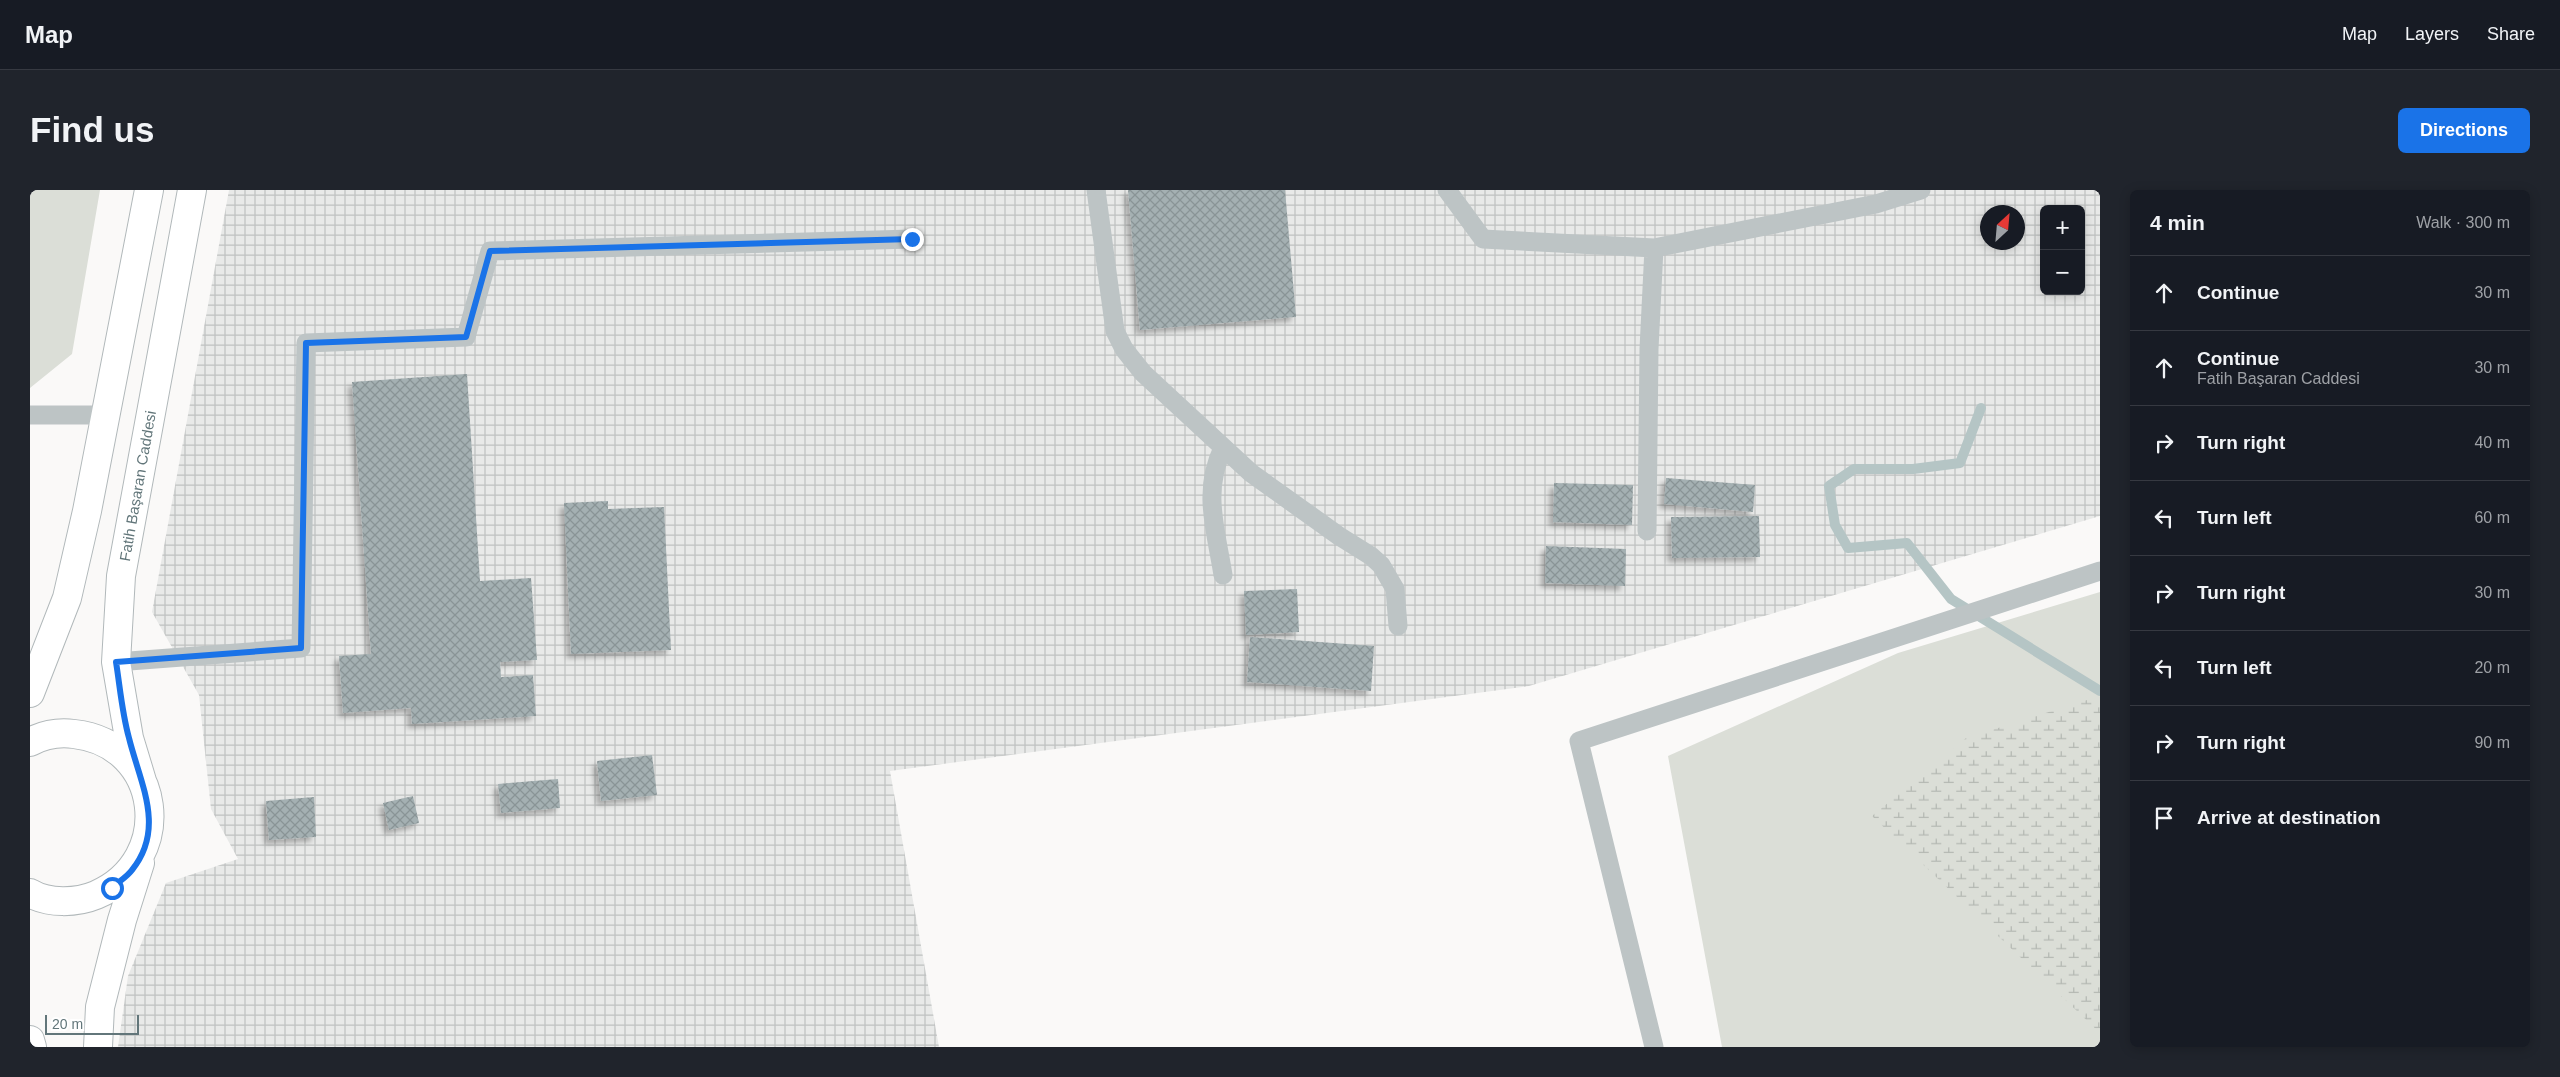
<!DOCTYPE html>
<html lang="en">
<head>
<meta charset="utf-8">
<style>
	:root { --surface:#171b24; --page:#20242c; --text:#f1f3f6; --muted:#9ea1a6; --line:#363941; --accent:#1a73e8 }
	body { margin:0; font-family:Arial,sans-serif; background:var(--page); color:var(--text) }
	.controls { position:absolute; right:15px; top:15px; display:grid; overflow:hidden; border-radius:8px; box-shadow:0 2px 12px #0003 }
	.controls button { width:45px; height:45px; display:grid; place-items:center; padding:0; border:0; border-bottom:1px solid var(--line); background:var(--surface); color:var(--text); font:25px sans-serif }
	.compass { position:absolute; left:1950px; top:15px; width:45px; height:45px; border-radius:50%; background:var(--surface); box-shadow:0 2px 12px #0003; rotate:26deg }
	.scale { position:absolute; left:15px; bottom:12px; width:94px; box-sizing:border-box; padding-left:5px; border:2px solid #62767a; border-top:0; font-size:14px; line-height:18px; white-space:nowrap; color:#62767a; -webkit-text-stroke:4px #fff; paint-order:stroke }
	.stop { position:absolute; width:15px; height:15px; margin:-11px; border:4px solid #1a73e8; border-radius:50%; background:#fff }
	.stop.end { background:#1a73e8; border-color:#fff; box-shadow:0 1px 5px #0008 }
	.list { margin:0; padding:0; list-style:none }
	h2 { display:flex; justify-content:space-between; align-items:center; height:65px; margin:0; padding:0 20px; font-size:21px }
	h2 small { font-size:16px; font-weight:400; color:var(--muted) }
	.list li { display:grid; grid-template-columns:32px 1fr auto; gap:15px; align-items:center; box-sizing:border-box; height:75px; padding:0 20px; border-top:1px solid var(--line) }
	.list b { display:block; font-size:19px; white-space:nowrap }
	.list p { margin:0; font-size:16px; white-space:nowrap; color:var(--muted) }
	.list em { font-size:16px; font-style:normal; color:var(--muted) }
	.icon { flex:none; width:28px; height:28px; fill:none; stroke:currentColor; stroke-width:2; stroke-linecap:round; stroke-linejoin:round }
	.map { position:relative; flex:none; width:2070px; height:857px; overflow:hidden; border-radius:8px }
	header { display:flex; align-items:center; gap:30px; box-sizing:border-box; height:70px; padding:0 25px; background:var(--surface); border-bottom:1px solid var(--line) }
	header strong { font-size:24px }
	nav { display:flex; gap:28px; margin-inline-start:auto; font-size:18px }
	.intro { display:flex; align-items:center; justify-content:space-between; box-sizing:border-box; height:120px; padding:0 30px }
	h1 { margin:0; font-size:35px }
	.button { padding:12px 22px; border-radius:8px; background:var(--accent); color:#fff; font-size:18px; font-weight:700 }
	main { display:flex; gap:30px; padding:0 30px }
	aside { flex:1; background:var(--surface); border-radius:8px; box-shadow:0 2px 12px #0003 }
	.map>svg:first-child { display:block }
	.industrial { fill:url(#industrial-grid); fill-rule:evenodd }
	.green { fill:#dbded7 }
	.wetland { fill:url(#wetland-marsh) }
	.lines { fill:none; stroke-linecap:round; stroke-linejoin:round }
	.stream { stroke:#b5c5c5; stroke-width:10 }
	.building { fill:url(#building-cross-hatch); filter:url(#shadow) }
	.primary-casing { stroke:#b1b8ba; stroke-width:30 }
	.service { stroke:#bdc4c5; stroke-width:19 }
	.primary { stroke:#fff; stroke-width:28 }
	.route { stroke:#1a73e8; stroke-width:6 }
	.labels { text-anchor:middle; stroke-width:5; stroke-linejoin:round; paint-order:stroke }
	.street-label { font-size:15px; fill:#62767a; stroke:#fff }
</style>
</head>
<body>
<header>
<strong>Map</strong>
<nav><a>Map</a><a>Layers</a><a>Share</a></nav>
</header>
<div class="intro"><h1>Find us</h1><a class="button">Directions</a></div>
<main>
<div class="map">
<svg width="2070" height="857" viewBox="0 0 2070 857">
	<defs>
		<pattern id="industrial-grid" width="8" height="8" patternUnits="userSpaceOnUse" patternTransform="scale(1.25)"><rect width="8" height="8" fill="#e8e9e8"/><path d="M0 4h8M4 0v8" fill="none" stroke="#bfc1c1"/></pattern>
		<pattern id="wetland-marsh" width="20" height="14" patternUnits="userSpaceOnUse" patternTransform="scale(1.25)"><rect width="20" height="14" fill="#dbded7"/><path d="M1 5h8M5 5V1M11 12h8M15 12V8" fill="none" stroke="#b5b9b3"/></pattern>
		<pattern id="building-cross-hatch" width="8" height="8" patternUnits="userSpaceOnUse" patternTransform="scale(1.25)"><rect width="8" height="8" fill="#a4b0b2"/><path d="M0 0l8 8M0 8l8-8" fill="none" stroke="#899496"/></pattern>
		<filter id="shadow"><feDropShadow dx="-4.5" dy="4.5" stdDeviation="2.5" flood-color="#0004"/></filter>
	</defs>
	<rect width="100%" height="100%" fill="#faf9f8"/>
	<path class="industrial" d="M199,0H2070V326L1499,496L860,581L909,857H88L98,786L136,693L208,669L181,619L169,505L122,422ZM2014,19H2051V101H2014ZM1958,22H1988V52H1958Z"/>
	<path class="green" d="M0,0H70L42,164L0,198Z
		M2070,402V857H1692L1638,566L1868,463Z"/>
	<path class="wetland" d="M2070,506V843L1842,626L1936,548Z"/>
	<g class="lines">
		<path class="stream" d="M1951,218L1930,273L1883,279H1824L1799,296L1805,335L1818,358L1877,353L1921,409L2070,501"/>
	</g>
	<path class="building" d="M1098,0H1255L1266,127L1110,140Z
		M437,184L450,391L501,388L507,470L470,472L471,487L503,485L506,526L382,534L381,518L313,523L309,466L341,464L322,192Z
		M1636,288L1725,295L1723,322L1634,314Z
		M1524,293L1603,295L1602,335L1523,332Z
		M578,311V319L634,317L641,460L541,464L534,313Z
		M1729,326L1730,367L1642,368L1641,327Z
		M1516,356L1596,359L1595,396L1515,393Z
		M1267,399L1269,442L1216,445L1214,401Z
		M1220,447L1344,456L1341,501L1217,492Z
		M622,565L627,605L571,611L567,571Z
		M528,589L530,618L471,623L468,594Z
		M383,606L389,633L359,640L353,613Z
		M284,607L286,647L239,650L236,611Z"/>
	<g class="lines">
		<g class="primary-casing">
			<path id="primary" d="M0,503L37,408L57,321L119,0
				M0,552C13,545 29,542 44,544C133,554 147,670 66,705C47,713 18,714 0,703
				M112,591L99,548L86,472L91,386L162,0
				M0,850L2,857
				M68,857L70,817L92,730L110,673"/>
		</g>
		<path class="service" d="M1066,0L1085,141L1094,159L1113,183L1221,283L1309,346L1341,366L1351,375L1365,399L1368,436
			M1417,0L1453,49L1624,58L1846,14L1891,0
			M0,225H76
			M1193,258C1172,301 1186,340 1193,385
			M1617,341L1619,159L1624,58
			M86,472L271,458L276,153L436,147L460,61L882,49
			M1624,857L1549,551L2070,381"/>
		<use href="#primary" class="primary"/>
	</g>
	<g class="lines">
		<path class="route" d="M82,698C88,692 97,687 102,680C136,638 110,593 99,548C92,523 90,497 86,472L271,458L276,153L436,147L460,61L882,49"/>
	</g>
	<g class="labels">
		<g class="street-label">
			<text transform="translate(108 296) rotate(-80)" y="5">Fatih Başaran Caddesi</text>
		</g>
	</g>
</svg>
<div class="controls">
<button>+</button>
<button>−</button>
</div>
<svg class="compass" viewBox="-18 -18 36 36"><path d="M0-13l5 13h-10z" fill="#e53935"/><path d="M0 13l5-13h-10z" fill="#9ea1a6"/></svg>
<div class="scale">20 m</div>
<div class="stop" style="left:82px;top:698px"></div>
<div class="stop end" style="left:882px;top:49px"></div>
</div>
<aside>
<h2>4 min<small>Walk · 300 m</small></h2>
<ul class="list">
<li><svg class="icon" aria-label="ahead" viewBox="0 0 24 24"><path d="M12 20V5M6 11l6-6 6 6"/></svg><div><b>Continue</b></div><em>30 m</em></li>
<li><svg class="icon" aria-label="ahead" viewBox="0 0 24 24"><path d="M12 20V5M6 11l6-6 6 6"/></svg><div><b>Continue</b><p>Fatih Başaran Caddesi</p></div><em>30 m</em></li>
<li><svg class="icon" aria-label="right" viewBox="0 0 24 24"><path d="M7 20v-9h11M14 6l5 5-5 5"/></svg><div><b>Turn right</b></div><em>40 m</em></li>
<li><svg class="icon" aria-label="left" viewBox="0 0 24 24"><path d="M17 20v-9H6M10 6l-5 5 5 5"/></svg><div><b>Turn left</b></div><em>60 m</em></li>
<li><svg class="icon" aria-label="right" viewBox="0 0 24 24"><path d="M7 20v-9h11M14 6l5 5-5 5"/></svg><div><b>Turn right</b></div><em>30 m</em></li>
<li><svg class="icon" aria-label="left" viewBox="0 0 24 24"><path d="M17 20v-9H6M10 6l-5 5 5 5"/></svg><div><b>Turn left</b></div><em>20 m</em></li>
<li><svg class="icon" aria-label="right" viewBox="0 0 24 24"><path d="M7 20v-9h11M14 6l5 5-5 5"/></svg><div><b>Turn right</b></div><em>90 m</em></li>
<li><svg class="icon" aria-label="arrive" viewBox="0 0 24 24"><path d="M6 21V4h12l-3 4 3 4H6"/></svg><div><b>Arrive at destination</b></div></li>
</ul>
</aside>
</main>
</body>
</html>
